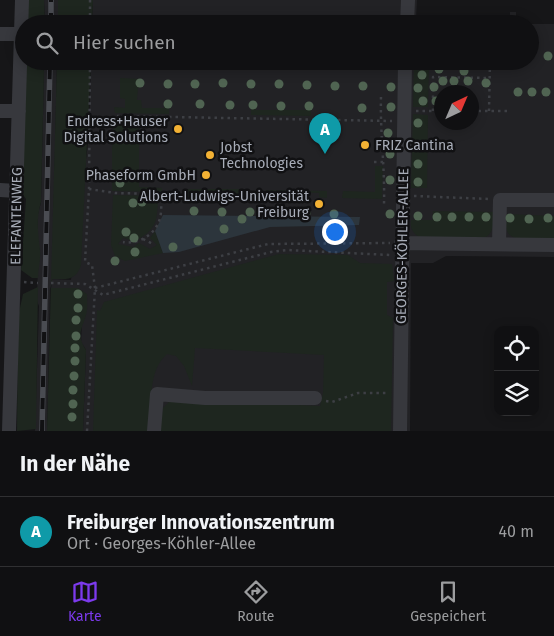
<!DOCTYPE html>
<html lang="de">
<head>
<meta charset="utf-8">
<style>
	:root { --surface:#101012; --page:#19191b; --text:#f1f3f6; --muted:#9c9d9f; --line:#303032; --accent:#7c3aed }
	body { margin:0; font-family:"Fira Sans",sans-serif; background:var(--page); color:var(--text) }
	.controls { position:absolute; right:15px; bottom:15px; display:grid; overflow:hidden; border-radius:10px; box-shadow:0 2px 12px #0003 }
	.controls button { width:45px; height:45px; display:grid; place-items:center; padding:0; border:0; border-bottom:1px solid var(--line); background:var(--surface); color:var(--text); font:25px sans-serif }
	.compass { position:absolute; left:434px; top:85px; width:45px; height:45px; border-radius:50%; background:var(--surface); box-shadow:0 2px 12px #0003; rotate:44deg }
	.you { position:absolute; left:334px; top:231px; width:18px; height:18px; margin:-12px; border:4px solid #fff; border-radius:50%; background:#1a73e8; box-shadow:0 0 0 8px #1a73e833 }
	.badge { display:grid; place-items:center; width:32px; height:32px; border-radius:50%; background:var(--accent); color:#fff; font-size:16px; font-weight:700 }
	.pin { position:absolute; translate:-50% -41px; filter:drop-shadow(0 1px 2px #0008) }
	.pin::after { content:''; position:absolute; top:26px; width:18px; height:15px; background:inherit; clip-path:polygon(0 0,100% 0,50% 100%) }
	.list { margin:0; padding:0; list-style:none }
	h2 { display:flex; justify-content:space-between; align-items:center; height:65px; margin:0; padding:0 20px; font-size:21px }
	h2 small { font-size:16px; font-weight:400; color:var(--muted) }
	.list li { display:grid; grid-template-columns:32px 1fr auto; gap:15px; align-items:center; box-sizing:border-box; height:70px; padding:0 20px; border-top:1px solid var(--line) }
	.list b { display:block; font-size:19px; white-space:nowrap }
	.list p { margin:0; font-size:16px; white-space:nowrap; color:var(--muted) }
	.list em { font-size:16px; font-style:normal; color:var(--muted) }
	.icon { flex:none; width:28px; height:28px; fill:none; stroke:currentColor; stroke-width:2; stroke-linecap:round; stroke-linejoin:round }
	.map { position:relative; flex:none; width:554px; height:431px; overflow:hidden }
	.search { position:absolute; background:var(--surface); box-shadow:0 2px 12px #0003; left:15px; right:15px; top:15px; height:55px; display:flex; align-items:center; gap:12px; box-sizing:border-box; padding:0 18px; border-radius:28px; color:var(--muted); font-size:19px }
	.sheet { height:135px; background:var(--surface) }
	nav { display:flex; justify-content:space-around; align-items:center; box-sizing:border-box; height:70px; border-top:1px solid var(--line); background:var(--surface); font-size:14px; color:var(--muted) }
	nav a { display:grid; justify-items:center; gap:2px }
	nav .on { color:var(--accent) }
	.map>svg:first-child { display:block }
	.built { fill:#222225; fill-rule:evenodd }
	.green { fill:#1e261f }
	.water { fill:#2c353c }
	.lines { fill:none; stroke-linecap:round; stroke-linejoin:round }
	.path { stroke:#3d3f44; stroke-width:2.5; stroke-dasharray:2.5 4; stroke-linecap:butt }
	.minor { stroke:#37383d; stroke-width:14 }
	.rail-casing { stroke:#4a4c52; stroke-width:5.5 }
	.rail { stroke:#111113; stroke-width:4; stroke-dasharray:11; stroke-linecap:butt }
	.tree { fill:#506452 }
	.poi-dot { fill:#f2b134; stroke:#111113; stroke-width:2 }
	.labels { text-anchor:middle; stroke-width:5; stroke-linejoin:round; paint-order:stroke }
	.poi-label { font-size:14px; fill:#a8adb8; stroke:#111113; text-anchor:end }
	.street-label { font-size:14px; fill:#a8adb8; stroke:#111113 }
</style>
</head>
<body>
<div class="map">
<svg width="554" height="431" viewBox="0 0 554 431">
	<rect width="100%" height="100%" fill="#161618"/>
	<path class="built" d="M44,0H58V24H45Z
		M93,0H417L416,20L510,22V12H516V24H92Z
		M530,24H554V257L446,256L433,263H411L410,431H83L86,350L81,342L82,323L86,314L78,288H51L52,283L50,289L47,431H35L39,306L37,301L38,263L40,251L37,240L38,214L41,202L44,72L42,61H57L52,282V279L71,280L89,135L91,61H530ZM442,92H472V122H442Z"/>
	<path class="green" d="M28,0H44L45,24H27Z
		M58,0H93L92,24H58Z
		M26,61H42L44,72L41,202C36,219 38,233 40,250C41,259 38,269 38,278H32L21,270L26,199L21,192Z
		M57,61H91L81,265C76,281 67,279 52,279L51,288H78L87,294C87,300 88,309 86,315C82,329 76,335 86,350L83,431H47Z
		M414,61H429L428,107H413Z
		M120,78L141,79V87L138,88L137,100H141L142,108H164L165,101H169V114L115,113L114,107L125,108V99L120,98Z
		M251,102H256V110H279V102H284V110H307V102H311V116L251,115Z
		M413,114L428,115L427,188H411Z
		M115,119H139V187L162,188V192L112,191V149Z
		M375,166H383L382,199L342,198L343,191L375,192Z
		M187,189H247V197H218V192L195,191V197H187Z
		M266,190L327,191V198L319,197V193L297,192V197H266Z
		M113,195L158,196C157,220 158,230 134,241L123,238L118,244L133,247L139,243L150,249L157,245L150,238L155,231L163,253L125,261L115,256L111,245Z
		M433,211L493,212C493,223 495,233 484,238L419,237C412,232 410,228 411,220H432Z
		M505,214L554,216V239C542,239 512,244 507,231C505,226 505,219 505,214Z
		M279,254L348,255L360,263L392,264L394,281L387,282V315L393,318L391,431H159L163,408L169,402L183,400L320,406L323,393L324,355L195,348L192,386L184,366L176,356L167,354C147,371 152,406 150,431H93L97,310L100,311L104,302Z
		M38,287L36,429L17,431L18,317L23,294Z"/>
	<path class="water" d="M163,215L360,217L359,225L270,227L179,252L163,253L155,231Z"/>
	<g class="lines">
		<path class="path" d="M90,0V24
			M381,97C380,133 385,168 384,204
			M416,111H442
			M433,111V77L490,78
			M472,111H510
			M489,111L490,61
			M117,116L392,121
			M382,143H393
			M374,162H384
			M89,189L115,193L161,194C161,201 162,211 160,218C156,234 139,245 123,242
			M414,196L489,199
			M143,239L153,244
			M24,282L38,283
			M51,283L85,284L103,295L271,252L287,250L390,255
			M95,288L268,244L390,243
			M326,401L332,402L358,393H388
			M87,431L95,288L92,265L85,262L89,189L90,61"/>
		<path class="minor" d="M407,24L408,0
			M0,34H21
			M0,111H19
			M0,190L16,191
			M401,243L554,245
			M499,244L500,200H554
			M9,431L22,0
			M154,431L157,394L205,398H315
			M400,431L405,61"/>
		<g class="rail-casing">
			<path id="rail" d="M51,24V0
				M42,431L50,61"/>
		</g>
		<use href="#rail" class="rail"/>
	</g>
	<g class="tree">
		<circle cx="548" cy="56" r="4.5"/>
		<circle cx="439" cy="69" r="4.5"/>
		<circle cx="464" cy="71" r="4.5"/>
		<circle cx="422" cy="75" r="4.5"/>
		<circle cx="443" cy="81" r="4.5"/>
		<circle cx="454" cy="81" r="4.5"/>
		<circle cx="468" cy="81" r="4.5"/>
		<circle cx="140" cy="83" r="4.5"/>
		<circle cx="223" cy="83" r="4.5"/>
		<circle cx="486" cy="83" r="4.5"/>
		<circle cx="168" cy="84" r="4.5"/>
		<circle cx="195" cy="84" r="4.5"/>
		<circle cx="251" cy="84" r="4.5"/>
		<circle cx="279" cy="84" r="4.5"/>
		<circle cx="307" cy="85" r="4.5"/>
		<circle cx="335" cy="86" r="4.5"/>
		<circle cx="363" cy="86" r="4.5"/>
		<circle cx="391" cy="87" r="4.5"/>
		<circle cx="434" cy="87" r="4.5"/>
		<circle cx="418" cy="88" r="4.5"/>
		<circle cx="518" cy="92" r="4.5"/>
		<circle cx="532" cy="92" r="4.5"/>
		<circle cx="546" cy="92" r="4.5"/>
		<circle cx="423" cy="101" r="4.5"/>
		<circle cx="436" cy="101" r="4.5"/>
		<circle cx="168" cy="104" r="4.5"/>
		<circle cx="200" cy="104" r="4.5"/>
		<circle cx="230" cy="105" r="4.5"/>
		<circle cx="253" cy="105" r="4.5"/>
		<circle cx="281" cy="106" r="4.5"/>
		<circle cx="309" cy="106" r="4.5"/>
		<circle cx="391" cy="107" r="4.5"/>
		<circle cx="362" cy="108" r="4.5"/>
		<circle cx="418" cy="123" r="4.5"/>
		<circle cx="388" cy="133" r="4.5"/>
		<circle cx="418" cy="145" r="4.5"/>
		<circle cx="390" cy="154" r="4.5"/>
		<circle cx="418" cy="164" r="4.5"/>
		<circle cx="390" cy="180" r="4.5"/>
		<circle cx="418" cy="182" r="4.5"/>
		<circle cx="120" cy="183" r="4.5"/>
		<circle cx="142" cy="202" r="4.5"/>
		<circle cx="133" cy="203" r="4.5"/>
		<circle cx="194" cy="211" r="4.5"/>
		<circle cx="222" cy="212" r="4.5"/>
		<circle cx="250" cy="212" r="4.5"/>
		<circle cx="278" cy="213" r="4.5"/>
		<circle cx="306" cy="213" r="4.5"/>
		<circle cx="334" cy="214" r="4.5"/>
		<circle cx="390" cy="214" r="4.5"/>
		<circle cx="418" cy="216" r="4.5"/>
		<circle cx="437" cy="217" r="4.5"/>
		<circle cx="452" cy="217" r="4.5"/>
		<circle cx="469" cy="217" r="4.5"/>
		<circle cx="486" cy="217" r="4.5"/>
		<circle cx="510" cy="218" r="4.5"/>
		<circle cx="548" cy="218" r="4.5"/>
		<circle cx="242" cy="219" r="4.5"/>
		<circle cx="529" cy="219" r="4.5"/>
		<circle cx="224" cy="229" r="4.5"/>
		<circle cx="126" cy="232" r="4.5"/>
		<circle cx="134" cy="238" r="4.5"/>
		<circle cx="198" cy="241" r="4.5"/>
		<circle cx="173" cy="247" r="4.5"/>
		<circle cx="135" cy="252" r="4.5"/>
		<circle cx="115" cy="261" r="4.5"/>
		<circle cx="78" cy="294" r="4.5"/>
		<circle cx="78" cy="308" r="4.5"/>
		<circle cx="76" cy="320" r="4.5"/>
		<circle cx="76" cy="336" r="4.5"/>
		<circle cx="75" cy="348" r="4.5"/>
		<circle cx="75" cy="361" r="4.5"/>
		<circle cx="74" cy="376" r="4.5"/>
		<circle cx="73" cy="390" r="4.5"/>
		<circle cx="73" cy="404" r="4.5"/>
		<circle cx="72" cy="417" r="4.5"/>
	</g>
	<g class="poi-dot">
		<circle cx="178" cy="129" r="5"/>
		<circle cx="365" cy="145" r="5"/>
		<circle cx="210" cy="155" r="5"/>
		<circle cx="206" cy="175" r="5"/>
		<circle cx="319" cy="204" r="5"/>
	</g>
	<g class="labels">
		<g class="poi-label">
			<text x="168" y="126">Endress+Hauser<tspan x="168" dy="16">Digital Solutions</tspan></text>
			<text x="375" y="150" text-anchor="start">FRIZ Cantina</text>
			<text x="220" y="152" text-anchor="start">Jobst<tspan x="220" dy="16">Technologies</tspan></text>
			<text x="196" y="180">Phaseform GmbH</text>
			<text x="309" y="201">Albert-Ludwigs-Universität<tspan x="309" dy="16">Freiburg</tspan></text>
		</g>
		<g class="street-label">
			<text transform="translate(16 216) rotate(-89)" y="5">ELEFANTENWEG</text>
			<text transform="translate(402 246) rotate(-89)" y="5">GEORGES-KÖHLER-ALLEE</text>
		</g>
	</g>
</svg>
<div class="controls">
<button><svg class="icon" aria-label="locate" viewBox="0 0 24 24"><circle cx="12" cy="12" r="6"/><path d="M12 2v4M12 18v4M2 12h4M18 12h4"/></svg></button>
<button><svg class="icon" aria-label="layers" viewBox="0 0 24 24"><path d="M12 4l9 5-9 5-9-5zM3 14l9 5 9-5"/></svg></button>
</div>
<svg class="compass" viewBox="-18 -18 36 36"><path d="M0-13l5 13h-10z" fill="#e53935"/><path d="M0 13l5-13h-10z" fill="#9c9d9f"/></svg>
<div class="you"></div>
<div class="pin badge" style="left:325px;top:154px;background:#0f9aa8">A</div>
<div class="search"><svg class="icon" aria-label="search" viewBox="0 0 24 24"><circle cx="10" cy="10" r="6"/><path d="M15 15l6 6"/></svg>Hier suchen</div>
</div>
<section class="sheet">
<h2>In der Nähe<small></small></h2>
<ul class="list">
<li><span class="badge" style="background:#0f9aa8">A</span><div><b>Freiburger Innovationszentrum</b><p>Ort · Georges-Köhler-Allee</p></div><em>40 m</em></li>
</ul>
</section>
<nav>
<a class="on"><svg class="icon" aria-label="map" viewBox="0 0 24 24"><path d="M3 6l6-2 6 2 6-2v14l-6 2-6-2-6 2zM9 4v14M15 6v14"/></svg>Karte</a>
<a><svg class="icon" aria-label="directions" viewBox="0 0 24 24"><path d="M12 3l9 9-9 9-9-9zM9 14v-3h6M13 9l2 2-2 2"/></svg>Route</a>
<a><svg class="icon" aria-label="saved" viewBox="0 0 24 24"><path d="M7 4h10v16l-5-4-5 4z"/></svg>Gespeichert</a>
</nav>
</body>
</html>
